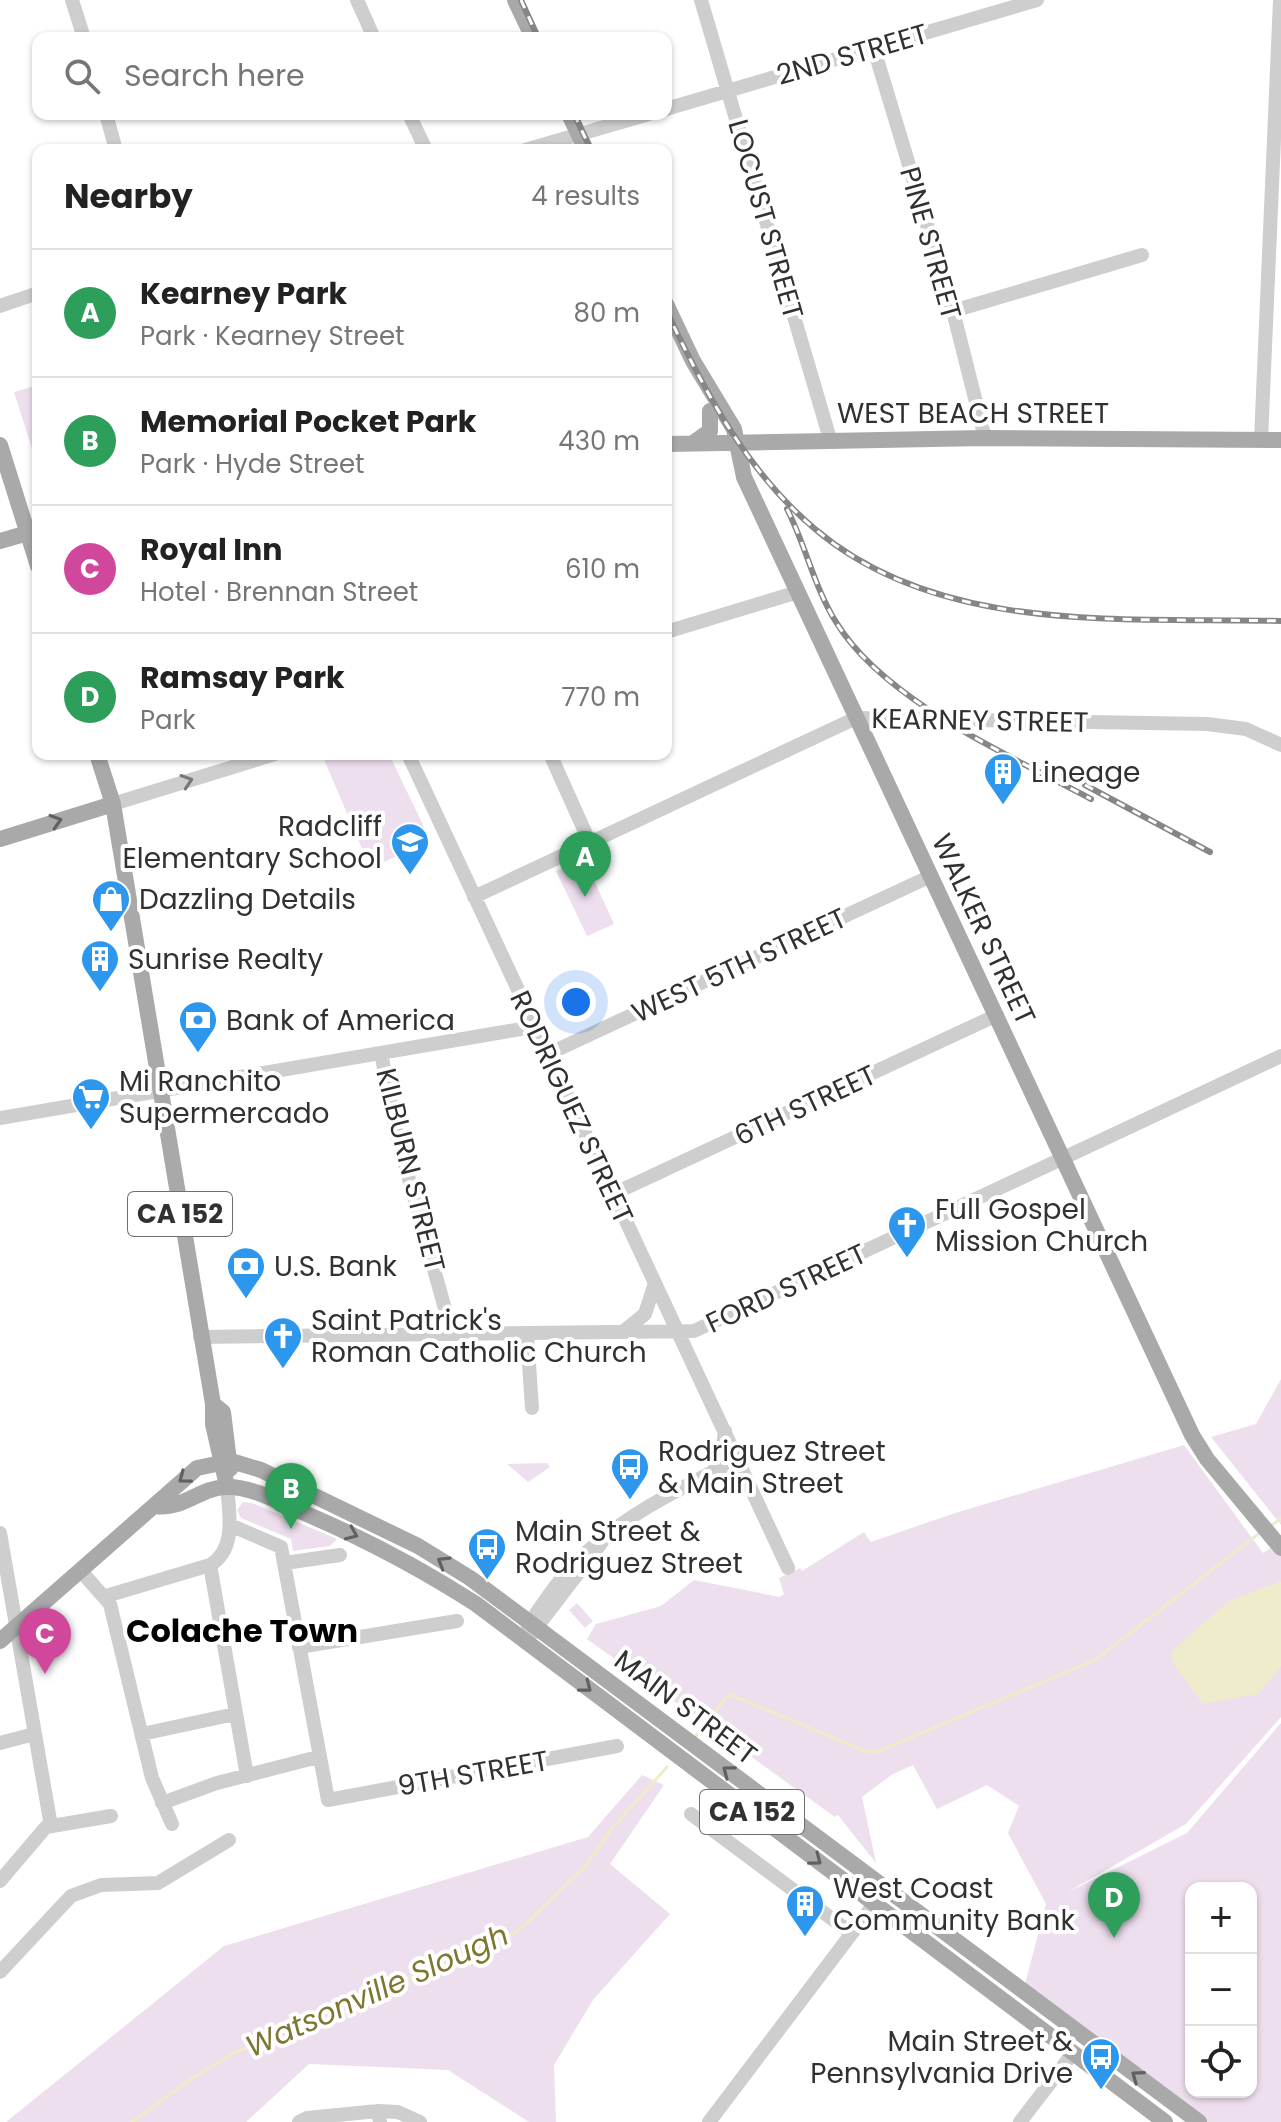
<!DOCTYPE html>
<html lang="en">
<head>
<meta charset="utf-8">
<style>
	:root { --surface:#fff; --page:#f2f2f2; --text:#222; --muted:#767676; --line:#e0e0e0; --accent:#b45309 }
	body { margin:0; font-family:Poppins,sans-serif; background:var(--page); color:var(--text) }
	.controls { position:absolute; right:24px; bottom:24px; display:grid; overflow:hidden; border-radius:16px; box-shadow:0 2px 6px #0004 }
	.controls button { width:72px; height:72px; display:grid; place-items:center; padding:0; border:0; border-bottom:2px solid var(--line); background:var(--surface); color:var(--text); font:40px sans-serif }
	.you { position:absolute; left:576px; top:1002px; width:28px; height:28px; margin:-20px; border:6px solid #fff; border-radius:50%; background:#1a73e8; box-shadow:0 0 0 12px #1a73e833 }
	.badge { display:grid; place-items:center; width:52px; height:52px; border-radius:50%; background:var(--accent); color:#fff; font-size:26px; font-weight:700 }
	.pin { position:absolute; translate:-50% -66px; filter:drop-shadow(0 2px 4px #0008) }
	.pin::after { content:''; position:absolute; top:42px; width:28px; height:24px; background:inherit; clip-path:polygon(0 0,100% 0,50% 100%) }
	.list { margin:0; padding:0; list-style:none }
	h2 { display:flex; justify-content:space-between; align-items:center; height:104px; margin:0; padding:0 32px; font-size:34px }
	h2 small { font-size:26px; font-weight:400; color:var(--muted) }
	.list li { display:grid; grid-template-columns:52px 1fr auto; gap:24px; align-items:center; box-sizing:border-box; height:128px; padding:0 32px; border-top:2px solid var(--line) }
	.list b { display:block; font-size:30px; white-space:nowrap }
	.list p { margin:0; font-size:26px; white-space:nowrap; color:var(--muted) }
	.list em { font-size:26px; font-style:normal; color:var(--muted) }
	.icon { flex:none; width:44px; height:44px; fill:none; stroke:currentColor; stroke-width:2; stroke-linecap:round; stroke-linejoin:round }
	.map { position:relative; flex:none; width:1281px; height:2122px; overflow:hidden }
	.search { position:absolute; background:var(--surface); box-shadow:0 2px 6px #0004; left:32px; top:32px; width:640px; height:88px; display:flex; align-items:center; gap:20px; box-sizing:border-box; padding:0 28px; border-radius:16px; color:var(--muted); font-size:30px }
	.panel { position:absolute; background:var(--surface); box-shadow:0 2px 6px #0004; left:32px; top:144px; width:640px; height:616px; border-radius:16px }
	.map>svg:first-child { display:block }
	.green { fill:#eedfef; fill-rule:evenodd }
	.water { fill:#efeccb }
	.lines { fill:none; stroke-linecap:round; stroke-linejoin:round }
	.stream { stroke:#efeccb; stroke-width:3 }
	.minor { stroke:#cecece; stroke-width:14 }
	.major { stroke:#a9a9a9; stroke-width:16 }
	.rail-casing { stroke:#868686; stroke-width:6 }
	.rail { stroke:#fff; stroke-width:3; stroke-dasharray:9; stroke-linecap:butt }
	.oneway { stroke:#787878 }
	.oneway2 { stroke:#616161 }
	.labels { text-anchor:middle; stroke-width:8; stroke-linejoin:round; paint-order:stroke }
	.shield { fill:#fff; stroke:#6f6f6f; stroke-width:2 }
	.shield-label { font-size:26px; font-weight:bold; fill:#313131 }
	.street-label { font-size:28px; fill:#313131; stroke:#fff }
	.poi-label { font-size:28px; fill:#313131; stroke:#fff; text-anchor:start }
	.water-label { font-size:30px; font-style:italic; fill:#7e7732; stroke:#fff }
	.quarter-label { font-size:32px; font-weight:bold; fill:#000; stroke:#fff }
</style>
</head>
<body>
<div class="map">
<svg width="1281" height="2122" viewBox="0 0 1281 2122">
	<rect width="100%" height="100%" fill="#fff"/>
	<path class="green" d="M38,385V448L32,449L14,392Z
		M327,754H389L424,827L419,846L375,866L369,865L323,757Z
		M584,858L614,924L587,936L556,871Z
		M1281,1379V1525L1211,1437L1256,1424Z
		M1184,1445L1263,1553L1281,1541V1717L1186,1824L1066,1893L1187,1833L1281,1723V2122H1204L1024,1988L1046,1904L1008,1833L1019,1806L987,1785L937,1809L913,1765L893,1774L862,1797L876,1863L838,1815L835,1817L587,1639L596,1624L661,1606L694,1580L780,1597L784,1594L779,1578L800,1568L802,1571L864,1532L871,1542L952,1514ZM1191,1888H1251V2092H1191Z
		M547,1463L550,1467L528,1482L507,1464Z
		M243,1502L252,1503L337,1539L330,1546L293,1551L291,1539L241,1518L237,1510Z
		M577,1603L593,1621L585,1628L569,1610Z
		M642,1775L664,1785L610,1864L670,1914L593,2000L554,2065L556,2122H529L448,2070L309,2064L246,2122H6L224,1946L588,1837Z"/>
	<path class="water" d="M1281,1581V1666L1258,1694L1203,1704L1173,1663L1171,1652L1229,1601Z"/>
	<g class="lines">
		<path class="stream" d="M1271,1526L1281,1518
			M696,1736L729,1694L865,1751L876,1752L1095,1660L1261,1532
			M132,2122L191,2079L236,2052L517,1932L583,1869L614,1826L667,1767"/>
		<path class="minor" d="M72,0L84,38
			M357,0L374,38
			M701,0L830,439
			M874,49L953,311L985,438
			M666,109L1037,0
			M106,114L116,150
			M409,114L426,150
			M525,150L649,114
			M0,306L38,293
			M953,311L1142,255
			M1261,440L1280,0
			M666,632L798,592
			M408,754L788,1568
			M550,754L590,843
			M113,804L275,754
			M474,897L856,718L1207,724L1246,729L1281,745
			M381,1053L397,1136L452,1334
			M548,1054L931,876
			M0,1118L533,1027
			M613,1194L997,1015
			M624,1331L645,1314L655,1283
			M527,1334L532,1408
			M200,1337L694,1331L1281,1056
			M713,1472L722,1452L725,1431
			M227,1486C229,1513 237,1549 210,1565L247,1776
			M230,1525L281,1547L328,1800L617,1746
			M0,1533L51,1826
			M285,1563L340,1555
			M80,1570L110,1604L152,1778L172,1824
			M106,1596L210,1565
			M527,1632C531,1618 541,1607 549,1595C597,1527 666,1496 738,1459
			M530,1636L602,1542
			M299,1647L457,1621
			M142,1734L235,1714
			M0,1743L34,1734
			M162,1803L217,1783L318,1757
			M691,1814L851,1933
			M0,1881L46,1827L111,1816
			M0,1972L71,1896L101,1885L158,1883L229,1840
			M299,2122L307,2118L378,2111
			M380,2122L378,2111L398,2112L420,2122
			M709,2122L874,1904
			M1020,2122L1073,2053"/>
		<path class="major" d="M515,0L533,38
			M569,114L586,150
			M666,304L693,361L734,429L744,477L1192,1435L1207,1459L1281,1548
			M693,443L710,431V411
			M666,444L985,438L1281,440
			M0,445L38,566
			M0,541L38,530
			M97,754L113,804L213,1404V1424L227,1486
			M0,839L113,804
			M213,1404L223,1412L230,1469
			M156,1506C183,1510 199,1488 226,1487C251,1486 279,1502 302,1512C363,1538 420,1568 476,1604L1165,2122
			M0,1641L197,1468L231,1461L261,1470L418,1546L470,1578L1199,2122"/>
		<g class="rail-casing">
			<path id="rail" d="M521,0L538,38
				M574,114L591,150
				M666,310C704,390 746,471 815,529C941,636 1127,617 1281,621
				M787,509C806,546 814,587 836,622C884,701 1011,756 1091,799
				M1085,785L1210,852"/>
		</g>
		<use href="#rail" class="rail"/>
	</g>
	<defs><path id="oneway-chevron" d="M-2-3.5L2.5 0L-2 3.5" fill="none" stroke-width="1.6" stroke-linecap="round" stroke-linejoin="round" transform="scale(2)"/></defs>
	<use class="oneway" href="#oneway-chevron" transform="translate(187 781) rotate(-18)"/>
	<g class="oneway2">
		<use href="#oneway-chevron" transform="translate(56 821) rotate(-17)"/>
		<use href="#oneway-chevron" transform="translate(184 1478) rotate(143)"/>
		<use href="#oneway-chevron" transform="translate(352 1534) rotate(24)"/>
		<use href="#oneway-chevron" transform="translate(443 1562) rotate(-149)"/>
		<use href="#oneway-chevron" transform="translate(586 1687) rotate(38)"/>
		<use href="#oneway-chevron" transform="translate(728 1771) rotate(-143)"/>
		<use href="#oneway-chevron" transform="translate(816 1860) rotate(37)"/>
		<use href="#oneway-chevron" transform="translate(1137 2076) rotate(-144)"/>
	</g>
	<defs>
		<g id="building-pin" transform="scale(2)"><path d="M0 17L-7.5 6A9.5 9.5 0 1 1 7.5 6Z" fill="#2d97ee" stroke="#fff"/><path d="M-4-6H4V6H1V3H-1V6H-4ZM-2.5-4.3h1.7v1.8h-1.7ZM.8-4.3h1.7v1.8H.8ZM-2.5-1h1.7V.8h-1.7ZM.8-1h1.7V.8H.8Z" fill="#fff"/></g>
		<g id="school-pin" transform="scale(2)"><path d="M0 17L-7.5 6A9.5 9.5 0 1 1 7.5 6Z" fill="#2d97ee" stroke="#fff"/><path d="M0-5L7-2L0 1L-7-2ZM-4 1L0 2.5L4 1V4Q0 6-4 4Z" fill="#fff"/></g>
		<g id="shop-pin" transform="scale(2)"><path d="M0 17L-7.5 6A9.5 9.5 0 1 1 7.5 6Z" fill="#2d97ee" stroke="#fff"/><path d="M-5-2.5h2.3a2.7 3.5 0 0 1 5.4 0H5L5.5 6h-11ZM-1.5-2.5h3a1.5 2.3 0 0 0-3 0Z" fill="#fff"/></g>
		<g id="bank-pin" transform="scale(2)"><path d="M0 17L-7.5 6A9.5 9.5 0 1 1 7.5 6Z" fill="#2d97ee" stroke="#fff"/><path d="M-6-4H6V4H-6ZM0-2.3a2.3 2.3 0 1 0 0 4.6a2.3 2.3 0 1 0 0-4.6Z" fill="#fff"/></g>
		<g id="supermarket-pin" transform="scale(2)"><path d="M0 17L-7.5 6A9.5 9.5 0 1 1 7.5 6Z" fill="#2d97ee" stroke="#fff"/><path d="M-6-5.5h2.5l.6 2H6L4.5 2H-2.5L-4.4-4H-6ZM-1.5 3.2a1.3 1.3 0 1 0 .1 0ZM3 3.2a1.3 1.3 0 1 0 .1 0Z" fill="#fff"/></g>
		<g id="church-pin" transform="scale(2)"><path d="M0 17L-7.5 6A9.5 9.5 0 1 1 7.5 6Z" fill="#2d97ee" stroke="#fff"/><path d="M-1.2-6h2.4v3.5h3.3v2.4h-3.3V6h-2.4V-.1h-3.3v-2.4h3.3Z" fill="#fff"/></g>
		<g id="bus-pin" transform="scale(2)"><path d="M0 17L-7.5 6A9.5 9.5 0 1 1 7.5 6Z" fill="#2d97ee" stroke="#fff"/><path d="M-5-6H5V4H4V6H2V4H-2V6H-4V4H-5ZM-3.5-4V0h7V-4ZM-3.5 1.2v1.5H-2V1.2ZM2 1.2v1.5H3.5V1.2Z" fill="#fff"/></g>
	</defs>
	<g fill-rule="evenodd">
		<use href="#building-pin" x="1003" y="772"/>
		<use href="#school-pin" x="410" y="842"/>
		<use href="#shop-pin" x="111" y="899"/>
		<use href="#building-pin" x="100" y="959"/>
		<use href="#bank-pin" x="198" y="1020"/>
		<use href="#supermarket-pin" x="91" y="1097"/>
		<use href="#church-pin" x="907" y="1225"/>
		<use href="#bank-pin" x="246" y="1266"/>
		<use href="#church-pin" x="283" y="1336"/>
		<use href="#bus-pin" x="630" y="1467"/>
		<use href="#bus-pin" x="487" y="1547"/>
		<use href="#building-pin" x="805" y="1904"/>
		<use href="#bus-pin" x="1101" y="2057"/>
	</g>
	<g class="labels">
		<g class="shield">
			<rect x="128" y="1192" width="104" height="44" rx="6"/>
			<rect x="700" y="1790" width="104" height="44" rx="6"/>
		</g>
		<g class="shield-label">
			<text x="180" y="1223">CA 152</text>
			<text x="752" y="1821">CA 152</text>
		</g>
		<g class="street-label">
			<text transform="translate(852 54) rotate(-16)" y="10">2ND STREET</text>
			<text transform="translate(766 219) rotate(74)" y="10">LOCUST STREET</text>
			<text transform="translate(931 243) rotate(74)" y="10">PINE STREET</text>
			<text x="973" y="423">WEST BEACH STREET</text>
			<text transform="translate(980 720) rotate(1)" y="10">KEARNEY STREET</text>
			<text transform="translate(984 929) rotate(65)" y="10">WALKER STREET</text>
			<text transform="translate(739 965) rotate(-25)" y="10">WEST 5TH STREET</text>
			<text transform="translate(805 1105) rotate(-25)" y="10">6TH STREET</text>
			<text transform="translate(572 1107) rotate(65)" y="10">RODRIGUEZ STREET</text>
			<text transform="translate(411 1170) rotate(76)" y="10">KILBURN STREET</text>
			<text transform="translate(786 1288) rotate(-25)" y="10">FORD STREET</text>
			<text transform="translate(686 1707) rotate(37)" y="10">MAIN STREET</text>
			<text transform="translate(473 1773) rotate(-10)" y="10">9TH STREET</text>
		</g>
		<g class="poi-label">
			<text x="1031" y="782">Lineage</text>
			<text x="382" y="836" text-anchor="end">Radcliff<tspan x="382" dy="32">Elementary School</tspan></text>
			<text x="139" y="909">Dazzling Details</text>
			<text x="128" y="969">Sunrise Realty</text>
			<text x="226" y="1030">Bank of America</text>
			<text x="119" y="1091">Mi Ranchito<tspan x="119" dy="32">Supermercado</tspan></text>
			<text x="935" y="1219">Full Gospel<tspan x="935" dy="32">Mission Church</tspan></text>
			<text x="274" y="1276">U.S. Bank</text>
			<text x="311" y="1330">Saint Patrick's<tspan x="311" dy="32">Roman Catholic Church</tspan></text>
			<text x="658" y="1461">Rodriguez Street<tspan x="658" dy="32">&amp; Main Street</tspan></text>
			<text x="515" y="1541">Main Street &amp;<tspan x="515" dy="32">Rodriguez Street</tspan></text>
			<text x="833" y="1898">West Coast<tspan x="833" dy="32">Community Bank</tspan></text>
			<text x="1073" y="2051" text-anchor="end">Main Street &amp;<tspan x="1073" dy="32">Pennsylvania Drive</tspan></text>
		</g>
		<g class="water-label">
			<text transform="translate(377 1991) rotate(-24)" y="10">Watsonville Slough</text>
		</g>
		<g class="quarter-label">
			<text x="242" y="1642">Colache Town</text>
		</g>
	</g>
</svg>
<div class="controls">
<button>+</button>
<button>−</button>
<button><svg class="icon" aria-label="locate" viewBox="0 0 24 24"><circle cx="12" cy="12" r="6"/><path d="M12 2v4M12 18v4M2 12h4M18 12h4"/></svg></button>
</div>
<div class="you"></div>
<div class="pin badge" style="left:585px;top:897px;background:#2e9e5b">A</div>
<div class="pin badge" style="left:291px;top:1529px;background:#2e9e5b">B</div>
<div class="pin badge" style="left:45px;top:1674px;background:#d1479c">C</div>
<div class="pin badge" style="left:1114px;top:1938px;background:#2e9e5b">D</div>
<div class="search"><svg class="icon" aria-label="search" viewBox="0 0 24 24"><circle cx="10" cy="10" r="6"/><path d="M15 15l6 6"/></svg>Search here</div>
<section class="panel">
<h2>Nearby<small>4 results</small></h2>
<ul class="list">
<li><span class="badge" style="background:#2e9e5b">A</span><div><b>Kearney Park</b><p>Park · Kearney Street</p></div><em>80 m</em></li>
<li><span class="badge" style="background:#2e9e5b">B</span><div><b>Memorial Pocket Park</b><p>Park · Hyde Street</p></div><em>430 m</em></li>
<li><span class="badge" style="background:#d1479c">C</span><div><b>Royal Inn</b><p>Hotel · Brennan Street</p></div><em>610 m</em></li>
<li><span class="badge" style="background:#2e9e5b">D</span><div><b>Ramsay Park</b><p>Park</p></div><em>770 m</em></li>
</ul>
</section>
</div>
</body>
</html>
